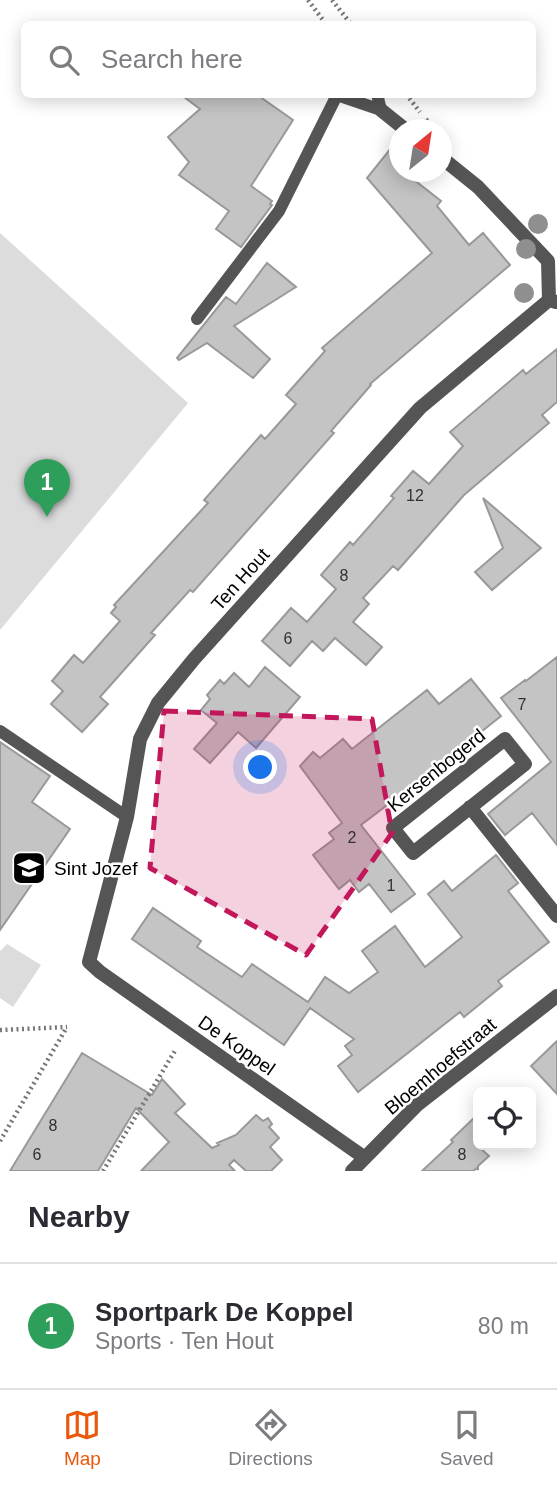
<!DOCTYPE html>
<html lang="en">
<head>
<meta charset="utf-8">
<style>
	:root { --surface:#fff; --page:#f2f2f3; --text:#2b2b33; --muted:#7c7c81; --line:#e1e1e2; --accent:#ea580c }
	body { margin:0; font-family:Helvetica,sans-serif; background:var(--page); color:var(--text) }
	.controls { position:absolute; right:21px; bottom:21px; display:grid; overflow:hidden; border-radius:10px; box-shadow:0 4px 18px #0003 }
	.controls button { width:63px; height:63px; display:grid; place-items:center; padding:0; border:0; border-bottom:2px solid var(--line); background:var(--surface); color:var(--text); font:35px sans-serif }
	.compass { position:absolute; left:389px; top:119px; width:63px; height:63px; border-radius:50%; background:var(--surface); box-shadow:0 4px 18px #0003; rotate:30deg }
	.you { position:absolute; left:261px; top:768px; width:24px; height:24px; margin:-18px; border:5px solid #fff; border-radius:50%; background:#1a73e8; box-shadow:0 0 0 10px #1a73e833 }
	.badge { display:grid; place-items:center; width:46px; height:46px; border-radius:50%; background:var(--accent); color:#fff; font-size:23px; font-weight:700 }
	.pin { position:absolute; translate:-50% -58px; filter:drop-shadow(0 2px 4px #0008) }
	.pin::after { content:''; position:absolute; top:37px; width:24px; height:21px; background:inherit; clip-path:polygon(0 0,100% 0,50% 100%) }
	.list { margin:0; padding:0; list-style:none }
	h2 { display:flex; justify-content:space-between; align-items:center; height:91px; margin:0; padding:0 28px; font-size:30px }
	h2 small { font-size:23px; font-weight:400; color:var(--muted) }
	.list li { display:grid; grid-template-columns:46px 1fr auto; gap:21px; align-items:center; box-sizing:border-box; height:126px; padding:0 28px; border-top:2px solid var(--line) }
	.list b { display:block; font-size:26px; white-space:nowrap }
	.list p { margin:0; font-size:23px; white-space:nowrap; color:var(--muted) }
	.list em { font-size:23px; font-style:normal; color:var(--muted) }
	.icon { flex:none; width:38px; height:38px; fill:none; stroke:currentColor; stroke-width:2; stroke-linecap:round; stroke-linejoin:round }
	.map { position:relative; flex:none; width:557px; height:1171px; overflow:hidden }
	.search { position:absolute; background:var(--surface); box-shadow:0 4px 18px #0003; left:21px; right:21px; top:21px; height:77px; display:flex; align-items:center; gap:18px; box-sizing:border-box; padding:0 24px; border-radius:10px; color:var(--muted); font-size:26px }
	.sheet { height:217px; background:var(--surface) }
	nav { display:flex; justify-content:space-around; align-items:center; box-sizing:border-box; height:98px; border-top:2px solid var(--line); background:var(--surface); font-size:19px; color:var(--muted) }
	nav a { display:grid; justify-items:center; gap:4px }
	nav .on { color:var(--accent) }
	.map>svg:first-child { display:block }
	.green { fill:#dcdcdc }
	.building { fill:#c4c4c4; stroke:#999; stroke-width:2 }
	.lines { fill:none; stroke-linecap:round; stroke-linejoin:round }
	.path { stroke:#777; stroke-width:4.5; stroke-dasharray:2 3.5; stroke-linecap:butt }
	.service { stroke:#555; stroke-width:12 }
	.minor { stroke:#555; stroke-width:14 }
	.tree { fill:#8f8f8f }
	.marked { fill:#c2185b; fill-opacity:0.2; stroke:#c2185b; stroke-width:5; stroke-dasharray:14 9; stroke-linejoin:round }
	.labels { text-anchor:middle; stroke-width:5; stroke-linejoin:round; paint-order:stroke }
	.number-label { font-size:16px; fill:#313131 }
	.street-label { font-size:19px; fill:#000; stroke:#fff }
	.poi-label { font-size:19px; fill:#000; stroke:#fff; text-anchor:start }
</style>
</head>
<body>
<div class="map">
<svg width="557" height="1171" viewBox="0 0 557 1171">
	<rect width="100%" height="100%" fill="#fff"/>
	<path class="green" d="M0,233L188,403L0,630Z
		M7,944L41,965L13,1007L0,998V951Z"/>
	<path class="building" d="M180,94H256L293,120L251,186L272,201L270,204L272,205L241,247L216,229L229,211L179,175L189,162L168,137L200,109Z
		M396,142L400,172H404L441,201L437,206L469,245L483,233L510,265L370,384L371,385L331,431L334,433L193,592L190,590L151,633L155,635L100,697L108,704L82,732L51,704L63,691L52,681L74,655L83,663L120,621L111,613L116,607L114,605L208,503L204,500L261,435L265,439L296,404L286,395L325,351L322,348L432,253L367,178Z
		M267,263L296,287L234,326L270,359L253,378L207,343L179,360L177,358L226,297L236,304Z
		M557,349V402L542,415L549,423L464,495L398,570L393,566L363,598L369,604L353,622L382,647L366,665L335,638L323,651L312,641L290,666L262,641L291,608L307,622L336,589L321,575L350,542L353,545L394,498L391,496L413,471L429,484L463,446L450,432L523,370L526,374Z
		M483,498L541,548L492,590L475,572L503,548Z
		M557,657V845L532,813L505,835L488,814L551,762L501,698L525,680L526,681Z
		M265,667L300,697L256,748L238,732L210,763L194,749L217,723L201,710L210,699L207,695L220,680L224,684L234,673L249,687Z
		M471,679L501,716L457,751L460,754L406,796L403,793L361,825L415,894L391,912L369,884L359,892L350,880L339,889L313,855L334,839L329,833L342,823L300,766L313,752L320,758L343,739L352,749L427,690L439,704Z
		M0,742L50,776L32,802L70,829L0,930Z
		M496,855L518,883L508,891L549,942L498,981L502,986L464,1017L460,1012L358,1092L338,1066L352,1055L345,1046L354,1039L310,1008L284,1045L132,939L153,908L201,941L197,947L242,977L252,964L308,1002L325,977L349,993L378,972L362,951L395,926L425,967L462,937L428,894L444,881L452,891Z
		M557,1041V1094L531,1066Z
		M82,1053L152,1095L162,1079L185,1104L175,1113L212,1148L219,1145L217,1143L236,1135L256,1115L263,1121L268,1118L272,1124L269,1127L279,1138L270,1147L282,1160L271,1171H246L234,1160L229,1165L235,1171H141L169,1142L136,1108L98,1171H10Z
		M478,1114V1146L489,1156L478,1166V1170L477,1168L473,1171H422L453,1142L451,1140Z"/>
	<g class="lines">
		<path class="path" d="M308,0L326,24
			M332,0L351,24
			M406,94L420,112
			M426,119L434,130
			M0,1030L67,1027
			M0,1141L67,1027
			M103,1171L176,1049"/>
		<path class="service" d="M197,319L279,211L337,95L381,110L377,94
			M0,731L127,817"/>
		<path class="minor" d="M381,110L406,130
			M442,158L478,187L548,261L549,300L556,302
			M505,739L525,764L413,853L393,828Z
			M470,807L557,916
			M365,1158L100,972L89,962L127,817L140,739L158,703L194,659L420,408L549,300
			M352,1171L417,1105L557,996"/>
	</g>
	<g class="tree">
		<circle cx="538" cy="224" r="10"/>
		<circle cx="526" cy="249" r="10"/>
		<circle cx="524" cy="293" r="10"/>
	</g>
	<path class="marked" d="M164,711L372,719L392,833L306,955L150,868Z"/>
	<defs>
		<g id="school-square" transform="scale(1.75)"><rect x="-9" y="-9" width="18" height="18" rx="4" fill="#000" stroke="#fff"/><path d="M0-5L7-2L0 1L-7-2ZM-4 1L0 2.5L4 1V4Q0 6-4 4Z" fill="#fff"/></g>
	</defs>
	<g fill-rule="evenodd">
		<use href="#school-square" x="29" y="868"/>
	</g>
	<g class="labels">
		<g class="number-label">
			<text x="415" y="501">12</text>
			<text x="344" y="581">8</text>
			<text x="288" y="644">6</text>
			<text x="522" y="710">7</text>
			<text x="352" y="843">2</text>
			<text x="391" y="891">1</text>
			<text x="53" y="1131">8</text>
			<text x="37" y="1160">6</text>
			<text x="462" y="1160">8</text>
		</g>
		<g class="street-label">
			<text transform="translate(240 579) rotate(-48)" y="7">Ten Hout</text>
			<text transform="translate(436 770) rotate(-39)" y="7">Kersenbogerd</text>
			<text transform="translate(237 1045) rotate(35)" y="7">De Koppel</text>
			<text transform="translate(440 1066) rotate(-40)" y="7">Bloemhoefstraat</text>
		</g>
		<g class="poi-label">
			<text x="54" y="875">Sint Jozef</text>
		</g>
	</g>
</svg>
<div class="controls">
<button><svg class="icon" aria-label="locate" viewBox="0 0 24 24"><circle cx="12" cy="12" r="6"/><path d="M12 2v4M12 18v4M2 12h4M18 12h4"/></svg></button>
</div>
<svg class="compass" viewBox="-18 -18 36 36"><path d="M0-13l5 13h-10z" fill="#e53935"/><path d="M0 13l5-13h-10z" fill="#7c7c81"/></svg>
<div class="you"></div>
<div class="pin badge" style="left:47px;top:517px;background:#2e9e5b">1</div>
<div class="search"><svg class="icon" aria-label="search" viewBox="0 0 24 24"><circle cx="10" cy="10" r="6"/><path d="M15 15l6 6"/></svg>Search here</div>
</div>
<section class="sheet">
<h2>Nearby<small></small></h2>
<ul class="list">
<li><span class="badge" style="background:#2e9e5b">1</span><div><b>Sportpark De Koppel</b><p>Sports · Ten Hout</p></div><em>80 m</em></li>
</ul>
</section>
<nav>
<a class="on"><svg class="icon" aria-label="map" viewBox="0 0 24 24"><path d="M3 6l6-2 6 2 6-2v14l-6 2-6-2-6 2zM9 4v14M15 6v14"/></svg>Map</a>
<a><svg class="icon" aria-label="directions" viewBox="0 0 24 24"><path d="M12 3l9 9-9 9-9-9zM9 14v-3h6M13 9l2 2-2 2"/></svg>Directions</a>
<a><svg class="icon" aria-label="saved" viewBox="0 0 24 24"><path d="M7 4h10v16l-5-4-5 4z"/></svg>Saved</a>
</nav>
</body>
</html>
